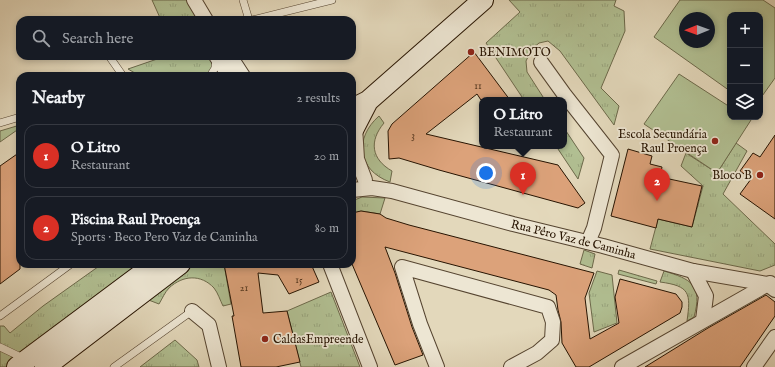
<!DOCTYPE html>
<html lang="en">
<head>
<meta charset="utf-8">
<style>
	:root { --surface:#171b24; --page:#20242c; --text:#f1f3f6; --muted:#9ea1a6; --line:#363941; --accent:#d93025 }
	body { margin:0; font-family:"IM FELL English",serif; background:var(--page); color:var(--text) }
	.controls { position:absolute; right:12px; top:12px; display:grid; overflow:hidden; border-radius:8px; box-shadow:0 2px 6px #0003 }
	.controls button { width:36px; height:36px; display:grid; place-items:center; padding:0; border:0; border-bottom:1px solid var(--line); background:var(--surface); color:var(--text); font:20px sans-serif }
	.compass { position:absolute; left:679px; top:12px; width:36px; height:36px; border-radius:50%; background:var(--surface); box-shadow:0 2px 6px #0003; rotate:269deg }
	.you { position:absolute; left:486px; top:173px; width:14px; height:14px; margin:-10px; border:3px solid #fff; border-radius:50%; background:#1a73e8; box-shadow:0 0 0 6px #1a73e833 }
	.badge { display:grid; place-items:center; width:26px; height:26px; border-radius:50%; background:var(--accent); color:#fff; font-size:13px; font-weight:700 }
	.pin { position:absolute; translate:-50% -33px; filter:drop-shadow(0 1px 2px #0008) }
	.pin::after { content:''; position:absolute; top:21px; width:14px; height:12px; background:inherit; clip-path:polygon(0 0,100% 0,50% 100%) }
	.popup { position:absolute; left:479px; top:97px; width:88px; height:52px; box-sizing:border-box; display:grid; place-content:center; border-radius:8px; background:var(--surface); filter:drop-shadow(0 1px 3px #0005); font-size:13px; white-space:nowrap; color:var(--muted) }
	.popup b { font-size:15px; color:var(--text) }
	.popup::after { content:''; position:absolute; left:50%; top:100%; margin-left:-8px; border:8px solid transparent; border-top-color:var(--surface) }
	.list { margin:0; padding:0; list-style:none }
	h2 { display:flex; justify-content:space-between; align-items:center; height:52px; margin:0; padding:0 16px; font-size:17px }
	h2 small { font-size:13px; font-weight:400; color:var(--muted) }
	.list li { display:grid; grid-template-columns:26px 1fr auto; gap:12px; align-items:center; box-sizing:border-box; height:64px; margin:0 8px 8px; padding:0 8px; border:1px solid var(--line); border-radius:12px }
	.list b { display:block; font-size:15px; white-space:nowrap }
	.list p { margin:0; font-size:13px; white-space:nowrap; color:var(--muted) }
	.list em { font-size:13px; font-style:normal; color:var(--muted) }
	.icon { flex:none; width:22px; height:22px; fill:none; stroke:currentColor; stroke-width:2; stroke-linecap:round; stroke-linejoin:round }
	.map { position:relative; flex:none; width:775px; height:367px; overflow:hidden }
	.search { position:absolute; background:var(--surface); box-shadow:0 2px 6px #0003; left:16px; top:16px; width:340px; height:44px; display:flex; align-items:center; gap:10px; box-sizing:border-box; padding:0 14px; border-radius:12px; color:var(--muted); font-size:15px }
	.panel { position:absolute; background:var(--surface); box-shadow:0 2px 6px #0003; left:16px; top:72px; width:340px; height:196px; border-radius:12px }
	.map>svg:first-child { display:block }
	.grass { fill:url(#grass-tufts); stroke:#6c694a }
	.garden { fill:#b1bf92; stroke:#6c694a; fill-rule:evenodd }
	.building { fill:#dca27a; stroke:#261301 }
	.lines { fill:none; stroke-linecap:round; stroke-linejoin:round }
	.service-casing { stroke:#554430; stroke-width:8 }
	.minor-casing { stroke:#554430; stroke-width:16 }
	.secondary-casing { stroke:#261301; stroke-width:22 }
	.service { stroke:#ede6d3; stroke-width:7 }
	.minor { stroke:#ede6d3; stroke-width:14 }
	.secondary { stroke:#ede6d3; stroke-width:20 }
	.poi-dot { fill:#8f2418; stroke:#ede6d3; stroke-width:1.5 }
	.labels { text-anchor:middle; stroke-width:3.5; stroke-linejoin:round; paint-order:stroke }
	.number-label { font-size:10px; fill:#54371f }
	.poi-label { font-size:12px; fill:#261301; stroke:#ede6d3; text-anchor:start }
	.street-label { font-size:12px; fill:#261301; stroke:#ede6d3 }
</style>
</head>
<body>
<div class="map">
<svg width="775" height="367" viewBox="0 0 775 367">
	<defs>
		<pattern id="grass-tufts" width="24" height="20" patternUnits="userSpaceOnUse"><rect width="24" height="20" fill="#b1bf92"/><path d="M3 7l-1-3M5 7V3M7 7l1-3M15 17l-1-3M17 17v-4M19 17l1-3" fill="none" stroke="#98a37c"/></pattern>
	</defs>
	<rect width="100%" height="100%" fill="#e3d8bb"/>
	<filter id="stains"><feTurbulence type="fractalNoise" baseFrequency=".005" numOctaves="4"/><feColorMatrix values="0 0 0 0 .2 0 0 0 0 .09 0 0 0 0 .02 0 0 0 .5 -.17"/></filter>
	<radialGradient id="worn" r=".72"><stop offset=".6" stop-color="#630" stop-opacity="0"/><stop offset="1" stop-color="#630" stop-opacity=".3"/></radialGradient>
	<path class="grass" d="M152,0H194L207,20H161Z
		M509,0H616L614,6L624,11L625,31L601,88L619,106L614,125L560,51L548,41L539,43L532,49L526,61L527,72L545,100H524L486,43L520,12Z
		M166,56H230L229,76H207L206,74L203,76H186L160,73L140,76L128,69Z
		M379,116L384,123C369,141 371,159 392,171L390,182C357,170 354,138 379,116Z
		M20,125V128L0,142V131Z
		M564,128L584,158L578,179L556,146H564Z
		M736,143L747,151L723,194L775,244V265L760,271L650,249L658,219L692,227L703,186L681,166L686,153L717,173Z
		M362,197L385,198L380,214L361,211L352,214V201Z
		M584,250L595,254L592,268L580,264Z
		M102,264H155L15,367H0V326H4L10,333L43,306Z
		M193,264H224L231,304L223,306C220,300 218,293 214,288C201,274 183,275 169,288C165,292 162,299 159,304L146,299Z
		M619,270L657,281L656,284L618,274Z
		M597,271L612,275L617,323L594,332L589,293Z
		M664,271C691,279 703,285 694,317L687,321C691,293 690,286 660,282Z
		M331,292L360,367H301L287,311Z
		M175,340L197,360L199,367H140Z"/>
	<path class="garden" d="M680,0H763L775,8V78L760,99V15H730V91L654,37ZM685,18H709V42H685Z
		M679,74L730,107V117H746L751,120L717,173L644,124Z"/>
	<path class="building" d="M474,52L510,100H481L477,94L426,134L558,165L585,203L578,208L439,170L399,158L389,159L388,131L392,124Z
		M775,135V219L740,194L751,179L740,171L753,153L760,157Z
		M628,149L652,156L650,164L662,167L660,177L702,186L692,227L658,219L656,228L611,216Z
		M20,152V269L0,284V166Z
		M361,211L380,214L386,218L409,225L594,273L585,298L590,339L619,323L615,297L620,279L676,294L682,302V307L680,313L589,367H576L562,343L561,322L558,310L556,295L549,290L385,247L395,273L412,327L423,355L395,365L352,264V213Z
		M224,264H311L319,282L289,294L278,275L258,273L263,313L287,311L300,362L276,367H241L232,316H234Z
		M766,295L775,302V316L740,367H645L708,328Z"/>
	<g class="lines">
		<g class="service-casing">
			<path id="service" d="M243,0L249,20
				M252,20L332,0
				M109,56L123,76
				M210,76L215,68L216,59
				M0,123L20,117
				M0,316L71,264
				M0,347L25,359
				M114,367L192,311"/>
		</g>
		<g class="minor-casing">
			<g id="minor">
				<path d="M194,0L206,20"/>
				<path d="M216,56L229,76"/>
				<path d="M230,56L243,76"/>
				<path d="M541,62L564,94L612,155L594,228L588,242"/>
				<path d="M355,127L357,159L365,180"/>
				<path id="s1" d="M352,190L372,188L392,191L513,224L603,246L693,271L767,284L775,290"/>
				<path d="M330,264L370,367"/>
				<path d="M693,271L706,296L703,320"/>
				<path d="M192,311L209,325L219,367"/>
				<path d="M437,367L420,324L402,267L548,307L553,322L552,340L537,353L511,367"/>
				<path d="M622,367L770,283"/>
				<path d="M754,367L775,337"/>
			</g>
		</g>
		<g class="secondary-casing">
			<path id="secondary" d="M352,109L368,101L483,0
				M352,132L368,101
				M17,367L155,264
				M45,367L180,264"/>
		</g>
		<use href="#service" class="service"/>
		<use href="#minor" class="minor"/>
		<use href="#secondary" class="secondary"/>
	</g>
	<g class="poi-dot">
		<circle cx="471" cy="52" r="4"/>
		<circle cx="715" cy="141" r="4"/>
		<circle cx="760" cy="175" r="4"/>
		<circle cx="265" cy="339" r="4"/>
	</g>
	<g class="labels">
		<g class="number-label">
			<text x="478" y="89">11</text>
			<text x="413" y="139">3</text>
			<text x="299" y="283">15</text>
			<text x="244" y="291">21</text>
		</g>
		<g class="poi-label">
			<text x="479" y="56">BENIMOTO</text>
			<text x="707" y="138" text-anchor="end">Escola Secundária<tspan x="707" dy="14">Raul Proença</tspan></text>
			<text x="752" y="179" text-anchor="end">Bloco B</text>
			<text x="273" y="343">CaldasEmpreende</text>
		</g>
		<g class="street-label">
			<text dy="4" stroke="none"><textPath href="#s1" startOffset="228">Rua Pêro Vaz de Caminha</textPath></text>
		</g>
	</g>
	<rect width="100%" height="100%" filter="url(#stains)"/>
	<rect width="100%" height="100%" fill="url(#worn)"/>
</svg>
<div class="controls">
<button>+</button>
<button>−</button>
<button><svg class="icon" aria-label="layers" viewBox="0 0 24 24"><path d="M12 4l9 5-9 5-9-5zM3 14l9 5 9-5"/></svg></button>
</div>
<svg class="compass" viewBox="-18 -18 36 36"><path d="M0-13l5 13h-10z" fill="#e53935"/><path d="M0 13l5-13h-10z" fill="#9ea1a6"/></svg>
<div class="you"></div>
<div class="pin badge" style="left:523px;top:195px">1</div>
<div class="popup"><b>O Litro</b>Restaurant</div>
<div class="pin badge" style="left:657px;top:201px">2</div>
<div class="search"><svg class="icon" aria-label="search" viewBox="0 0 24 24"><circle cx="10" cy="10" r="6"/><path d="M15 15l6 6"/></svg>Search here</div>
<section class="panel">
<h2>Nearby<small>2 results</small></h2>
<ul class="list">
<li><span class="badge">1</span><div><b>O Litro</b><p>Restaurant</p></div><em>20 m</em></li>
<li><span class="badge">2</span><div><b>Piscina Raul Proença</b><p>Sports · Beco Pero Vaz de Caminha</p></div><em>80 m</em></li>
</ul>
</section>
</div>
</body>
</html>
